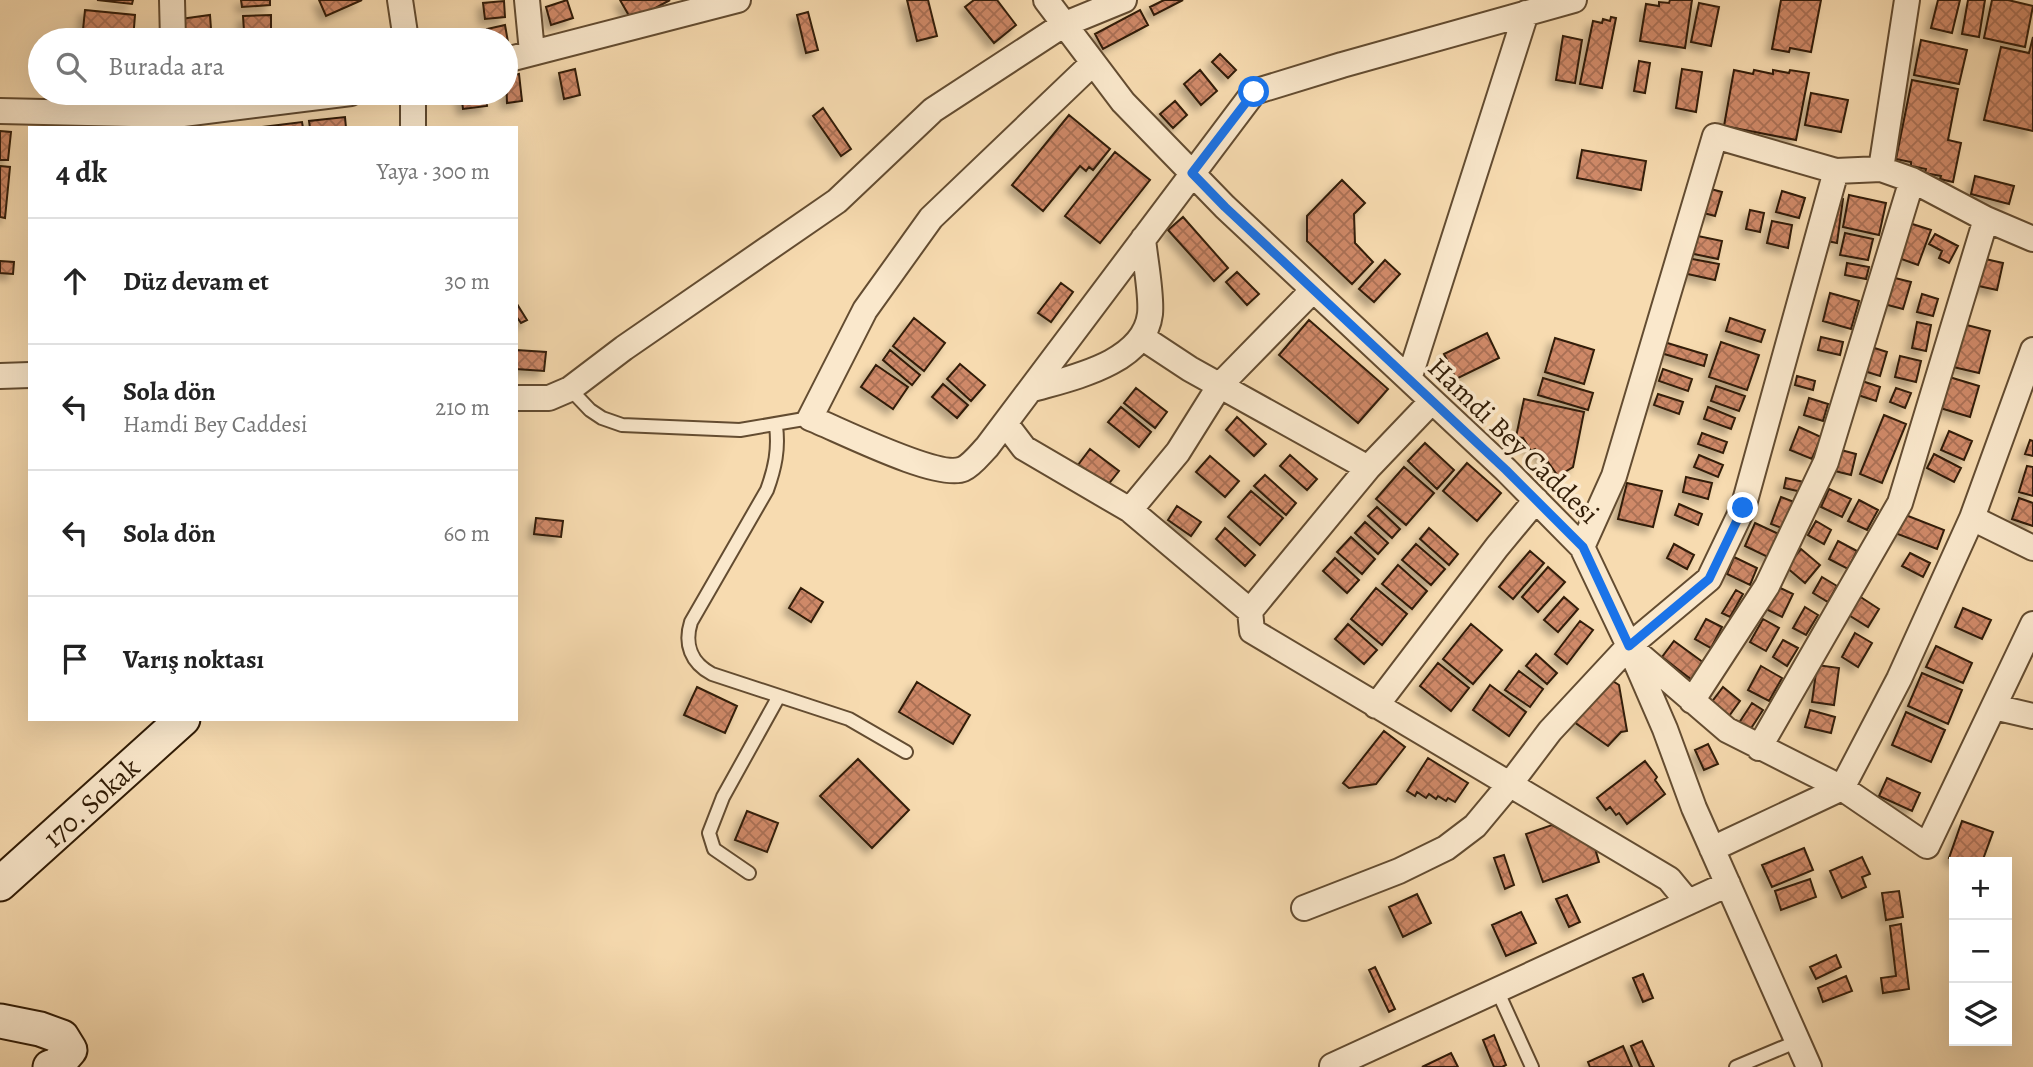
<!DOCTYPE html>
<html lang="tr">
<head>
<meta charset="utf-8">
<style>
	:root { --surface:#fff; --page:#f2f2f2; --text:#222; --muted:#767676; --line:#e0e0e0 }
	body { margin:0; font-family:Alegreya,serif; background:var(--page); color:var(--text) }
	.controls { position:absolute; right:21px; bottom:21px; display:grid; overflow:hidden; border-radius:0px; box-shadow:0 7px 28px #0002 }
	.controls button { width:63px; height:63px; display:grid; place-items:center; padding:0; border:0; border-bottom:2px solid var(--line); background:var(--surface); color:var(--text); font:35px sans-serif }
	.stop { position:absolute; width:21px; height:21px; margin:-16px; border:5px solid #1a73e8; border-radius:50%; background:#fff }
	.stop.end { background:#1a73e8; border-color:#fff; box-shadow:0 2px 7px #0008 }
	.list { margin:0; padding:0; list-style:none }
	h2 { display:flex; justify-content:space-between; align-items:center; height:91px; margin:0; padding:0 28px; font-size:30px }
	h2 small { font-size:23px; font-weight:400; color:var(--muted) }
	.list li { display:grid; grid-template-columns:46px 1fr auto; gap:21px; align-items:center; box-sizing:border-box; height:126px; padding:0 28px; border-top:2px solid var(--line) }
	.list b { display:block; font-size:26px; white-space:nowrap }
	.list p { margin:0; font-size:23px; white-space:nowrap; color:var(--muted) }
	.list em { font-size:23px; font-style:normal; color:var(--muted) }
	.icon { flex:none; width:38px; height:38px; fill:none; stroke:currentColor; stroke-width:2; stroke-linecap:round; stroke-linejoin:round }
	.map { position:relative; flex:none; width:2033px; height:1067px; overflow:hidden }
	.search { position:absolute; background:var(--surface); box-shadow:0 7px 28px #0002; left:28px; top:28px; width:490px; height:77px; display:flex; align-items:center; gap:18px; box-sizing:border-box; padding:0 24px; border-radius:38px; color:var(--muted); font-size:26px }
	.panel { position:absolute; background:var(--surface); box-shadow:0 7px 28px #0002; left:28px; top:126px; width:490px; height:595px; border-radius:0px }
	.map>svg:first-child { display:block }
	.building { fill:url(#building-cross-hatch); stroke:#321d07; stroke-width:2; filter:url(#shadow) }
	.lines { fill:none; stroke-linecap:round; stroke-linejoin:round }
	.lane-casing { stroke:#634c31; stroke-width:16 }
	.street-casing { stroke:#634c31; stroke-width:28 }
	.secondary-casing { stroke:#321d07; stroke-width:37 }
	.lane { stroke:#fae8cc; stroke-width:12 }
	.street { stroke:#fae8cc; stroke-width:24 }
	.secondary { stroke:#fae8cc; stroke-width:33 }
	.route { stroke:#1a73e8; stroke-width:9 }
	.labels { text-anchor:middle; stroke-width:7; stroke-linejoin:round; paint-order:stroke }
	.street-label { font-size:28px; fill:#321d07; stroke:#fae8cc }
</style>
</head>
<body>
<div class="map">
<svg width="2033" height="1067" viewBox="0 0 2033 1067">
	<defs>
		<pattern id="building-cross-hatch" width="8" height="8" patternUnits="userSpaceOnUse" patternTransform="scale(1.75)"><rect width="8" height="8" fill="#cf8968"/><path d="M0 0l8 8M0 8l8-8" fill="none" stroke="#a96f54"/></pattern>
		<filter id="shadow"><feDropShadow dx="-5.5" dy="5.5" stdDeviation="3.5" flood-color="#0004"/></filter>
	</defs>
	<rect width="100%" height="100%" fill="#f7dbb0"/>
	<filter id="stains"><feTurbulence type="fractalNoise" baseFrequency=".00286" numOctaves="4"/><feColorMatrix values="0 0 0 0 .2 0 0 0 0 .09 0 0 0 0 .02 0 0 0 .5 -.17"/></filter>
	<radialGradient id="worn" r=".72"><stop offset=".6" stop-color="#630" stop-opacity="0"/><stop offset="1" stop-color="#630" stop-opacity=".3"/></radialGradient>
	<path class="building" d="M97,0H133L132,4Z
		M241,0H270V5L242,7Z
		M319,0H362L326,16Z
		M567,0L573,18L551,25L546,7Z
		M620,0H670L632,21Z
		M907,0H928L937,36L917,41Z
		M974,0H997L1016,25L994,43L965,7Z
		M1164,0H1183L1154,15L1150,7Z
		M1670,0H1692L1685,48L1640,41L1646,4L1659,6V2L1669,3Z
		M1781,0H1821L1811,52L1790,48L1789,52L1772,49Z
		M1938,0H1960L1952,33L1931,28Z
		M1968,0H1985L1979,37L1962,34Z
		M1992,0H2008L2033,6L2025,47L1984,38Z
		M504,1L505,17L485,19L483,3Z
		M1699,3L1719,7L1711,46L1691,42Z
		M85,10L135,15L133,40H82Z
		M1140,10L1148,25L1103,49L1095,34Z
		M808,12L818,50L806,53L797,15Z
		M210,15L211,29L182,32L180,19Z
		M271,15V30L244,31L243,16Z
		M1611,17L1616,18L1602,88L1580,84L1593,21L1602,23L1603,19L1610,21Z
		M505,25L508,42L489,40L487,29Z
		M273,35L274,40H242V38Z
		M211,36L212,40H183V38Z
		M1563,36L1582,40L1575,83L1556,80Z
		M2033,37V131L1984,120L2001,47L2029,53Z
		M1921,40L1967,50L1959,84L1914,75Z
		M1220,54L1236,70L1228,78L1212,62Z
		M1639,61L1650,63L1645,93L1634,91Z
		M575,69L580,95L564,99L559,73Z
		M1682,69L1702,72L1696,112L1676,108Z
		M1200,70L1217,91L1201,105L1184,84Z
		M1734,70L1753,74L1754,70L1773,74V70L1789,73L1790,70L1809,73L1796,140L1724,126Z
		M519,74L522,101L507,103L506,76Z
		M1912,80L1958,89L1948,140L1961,143L1953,182L1940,179L1941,176L1925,173L1926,169L1911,166V162L1896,159Z
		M461,93H485L487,106L463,109Z
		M1811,93L1848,100L1841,132L1805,125Z
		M1175,101L1187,115L1173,128L1160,114Z
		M823,108L851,149L841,156L813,116Z
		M1069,115L1110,149L1093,170L1089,167L1086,171L1080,166L1043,211L1012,185Z
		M345,117L346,128H310L309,121Z
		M302,122L303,128H263V127Z
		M0,131L11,132L8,160H0Z
		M1582,150L1646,161L1641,190L1577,178Z
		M1115,152L1150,180L1100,243L1065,216Z
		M0,166L10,167L5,218L0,217Z
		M1975,176L2014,186L2009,204L1971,194Z
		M1342,180L1365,203L1354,214L1355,243L1373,262L1352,284L1307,241V216Z
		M1707,188L1722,192L1715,216L1700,212Z
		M1782,191L1805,198L1799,218L1776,212Z
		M1849,195L1886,203L1879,235L1843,227Z
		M1833,197L1843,199L1837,243L1827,241Z
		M1750,210L1764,213L1760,232L1746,229Z
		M1183,217L1228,268L1214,281L1168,230Z
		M1772,221L1792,225L1788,248L1767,243Z
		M1906,222L1931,230L1918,265L1893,256Z
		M1845,233L1873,239L1868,260L1840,255Z
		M1935,234L1958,246L1949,263L1939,258L1942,251L1929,244Z
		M1693,235L1722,241L1718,259L1689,253Z
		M1687,258L1719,264L1715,280L1683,273Z
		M1981,258L2003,263L1997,290L1974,285Z
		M1385,260L1400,274L1374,302L1359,289Z
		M0,261L14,262L13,274L0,273Z
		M1847,263L1869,267L1866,279L1845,275Z
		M1237,272L1259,294L1247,305L1226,282Z
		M1891,277L1911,282L1903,309L1884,304Z
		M1061,283L1073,292L1051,322L1038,313Z
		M1830,293L1859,301L1851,329L1823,321Z
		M1922,294L1938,299L1933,316L1917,312Z
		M517,304L527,320L521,323L516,316Z
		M914,318L945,343L924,371L893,346Z
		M1730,318L1765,330L1761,342L1726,331Z
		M1309,320L1388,389L1358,423L1279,355Z
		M1917,322L1931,325L1926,351L1912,348Z
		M1959,323L1990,331L1979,373L1949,366Z
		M1487,333L1499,358L1456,379L1444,354Z
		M1821,337L1843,342L1840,355L1818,350Z
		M1555,338L1594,350L1584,384L1545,372Z
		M1664,342L1707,355L1704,366L1661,353Z
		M1721,342L1759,355L1747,390L1709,377Z
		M1868,346L1887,352L1880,376L1861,370Z
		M516,350L546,352L544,371L516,369Z
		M890,350L920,375L912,385L883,360Z
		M1900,356L1921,361L1916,382L1895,377Z
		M960,364L985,385L971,401L947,379Z
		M876,365L908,387L893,409L861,387Z
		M1663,369L1692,379L1688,391L1659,381Z
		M1797,376L1815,381L1813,390L1795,385Z
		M1946,376L1979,386L1970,417L1937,407Z
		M1543,378L1593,393L1588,410L1538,395Z
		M1862,381L1880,387L1876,401L1858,395Z
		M943,384L968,405L957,418L932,397Z
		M1716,386L1745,396L1739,411L1711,401Z
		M1136,388L1167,412L1155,428L1124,403Z
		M1896,388L1911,393L1905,408L1890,402Z
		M1658,394L1683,402L1679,414L1654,405Z
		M1809,398L1828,404L1823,421L1804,415Z
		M1524,399L1584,412L1573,467L1558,476L1548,462L1545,464L1535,449L1531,451L1523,438L1516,437Z
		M1121,407L1151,432L1139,447L1108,422Z
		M1708,407L1735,418L1731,429L1704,419Z
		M1884,415L1906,424L1882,483L1860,474Z
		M1237,417L1266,444L1254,456L1226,430Z
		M1799,427L1821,437L1812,459L1790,450Z
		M1949,431L1972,441L1964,460L1941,450Z
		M1702,433L1727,442L1723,453L1698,444Z
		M2030,440L2033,441V456L2025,454Z
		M1425,443L1454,470L1437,489L1408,461Z
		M1090,449L1119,471L1107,486L1078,465Z
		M1841,450L1856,454L1851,475L1835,471Z
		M1934,454L1961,468L1954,482L1927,468Z
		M1290,455L1317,479L1307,490L1280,466Z
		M1699,455L1723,465L1718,477L1694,467Z
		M1210,456L1239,481L1225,497L1196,472Z
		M1467,463L1501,493L1477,521L1443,491Z
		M2027,466L2033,467V496L2019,492Z
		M1404,467L1434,493L1406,525L1376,499Z
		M1265,475L1296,503L1286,515L1254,486Z
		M1686,477L1712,483L1708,499L1683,492Z
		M1786,478L1804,482L1802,492L1784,488Z
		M1627,483L1662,491L1653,527L1618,519Z
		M1829,489L1851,499L1842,517L1821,507Z
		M1251,491L1283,518L1260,545L1228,517Z
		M1781,497L1797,503L1787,530L1771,524Z
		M2019,498L2033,503V526L2012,519Z
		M1859,500L1878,510L1867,530L1848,521Z
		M1679,504L1702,514L1698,525L1675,515Z
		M1177,506L1201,522L1191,536L1168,520Z
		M1377,507L1400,529L1392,538L1368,516Z
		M1903,514L1944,530L1937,549L1895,533Z
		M536,518L563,521L561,537L534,534Z
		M1816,521L1831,530L1824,544L1808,535Z
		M1365,522L1388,543L1378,554L1355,533Z
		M1755,523L1783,536L1772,559L1745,546Z
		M1225,528L1255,555L1245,566L1216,539Z
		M1429,528L1458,554L1449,565L1420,539Z
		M1351,537L1375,559L1362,574L1337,552Z
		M1838,541L1857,551L1848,569L1829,559Z
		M1416,544L1445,569L1431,585L1402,560Z
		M1674,544L1694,555L1687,569L1667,558Z
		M1801,549L1820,565L1805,583L1786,567Z
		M1530,551L1544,563L1513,599L1499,587Z
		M1910,553L1930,563L1923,577L1902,566Z
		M1734,557L1757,568L1750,585L1727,574Z
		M1335,558L1359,580L1347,593L1323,571Z
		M1398,565L1427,591L1412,609L1382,584Z
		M1548,567L1565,582L1538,612L1522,597Z
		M1822,577L1837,586L1828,602L1813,593Z
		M1776,586L1793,594L1782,617L1766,609Z
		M801,588L823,602L811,622L789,608Z
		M1376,588L1407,614L1382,645L1351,619Z
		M1736,590L1743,594L1730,617L1722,613Z
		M1859,596L1879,609L1868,627L1847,614Z
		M1564,597L1578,609L1558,632L1544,620Z
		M1805,607L1818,615L1806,635L1793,628Z
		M1963,608L1991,620L1982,639L1955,627Z
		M1706,619L1722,627L1711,648L1695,639Z
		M1763,619L1779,628L1766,651L1750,642Z
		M1580,621L1593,630L1567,664L1555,654Z
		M1348,624L1377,650L1364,664L1335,639Z
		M1471,624L1502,650L1473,684L1443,659Z
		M1855,633L1872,643L1858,667L1842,657Z
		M1783,640L1798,648L1787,666L1773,657Z
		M1674,641L1704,663L1692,680L1662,657Z
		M1936,646L1972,663L1963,683L1926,667Z
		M1536,654L1557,673L1547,684L1526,666Z
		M1438,663L1469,688L1451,711L1420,686Z
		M1817,665L1839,668L1834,705L1812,702Z
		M1761,666L1782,678L1769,701L1748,690Z
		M1519,671L1543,689L1530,707L1505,690Z
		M1922,673L1962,690L1948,724L1908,706Z
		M1605,676L1619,685L1627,731L1621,732L1608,746L1574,722Z
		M917,682L970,715L953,744L899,712Z
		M1490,685L1526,712L1509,736L1473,710Z
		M697,687L737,706L725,733L684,715Z
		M1723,687L1740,701L1729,716L1711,703Z
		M1752,703L1763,710L1748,733L1737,726Z
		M1810,710L1835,717L1831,733L1805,727Z
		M1906,712L1945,730L1931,762L1892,745Z
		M1384,731L1405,747L1376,784L1349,788L1343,783Z
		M1708,744L1718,764L1704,770L1695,750Z
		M1428,758L1468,783L1455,802L1448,798L1446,801L1438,796L1436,799L1429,794L1426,798L1417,792L1415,796L1407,791Z
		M858,759L909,810L872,848L820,796Z
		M1645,761L1657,777L1655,780L1665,794L1627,824L1619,813L1616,815L1610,807L1606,810L1597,798Z
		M1887,778L1920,793L1912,811L1879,796Z
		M747,811L778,823L767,852L735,840Z
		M1962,821L1993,832L1982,862H1960L1949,858Z
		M1552,825L1594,845L1599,862L1543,882L1526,834Z
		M1804,848L1813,870L1772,887L1762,865Z
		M1504,855L1514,885L1505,889L1494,858Z
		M1862,857L1870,874L1862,877L1866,887L1842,898L1830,871Z
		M1810,879L1816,897L1781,910L1775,891Z
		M1899,891L1903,917L1886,920L1882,893Z
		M1417,894L1431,923L1403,937L1389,907Z
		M1567,895L1580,922L1569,927L1556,899Z
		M1521,912L1536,943L1506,956L1492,925Z
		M1901,924L1909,989L1883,993L1881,978L1896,976L1890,926Z
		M1836,955L1841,967L1816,979L1810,967Z
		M1375,967L1395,1009L1389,1012L1369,970Z
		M1643,974L1653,998L1643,1002L1633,978Z
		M1846,976L1852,991L1823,1002L1818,988Z
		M1494,1035L1506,1065L1502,1067H1494L1483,1040Z
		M1642,1041L1654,1067H1640L1631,1046Z
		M1623,1046L1632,1067H1590L1588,1062Z
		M1451,1053L1458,1067H1422Z"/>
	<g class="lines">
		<g class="lane-casing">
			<path id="lane" d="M570,389L590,410L602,418L622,425L740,430L810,418
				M776,426C779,449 775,468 767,490L691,622C684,644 691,663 712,674L849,719L906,752
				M749,873L714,849L709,833L723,797L779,696
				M1497,990L1532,1067
				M1736,1067L1798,1041"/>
		</g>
		<g class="street-casing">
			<path id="street" d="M172,0L173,40
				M400,0L406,40
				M527,0L532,52
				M1046,0L1123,102L1225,207L1506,470L1582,547L1629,646L1665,729L1694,808L1809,1067
				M506,60L738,0
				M1093,63L931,218L865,310L810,418C838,429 938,480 963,469C972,465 981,453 987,447L1254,92L1342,65L1574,0
				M0,111L175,115L351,93
				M413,128V93
				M1881,169L1907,0
				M1143,338L1190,369L1368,468
				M0,376L30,375
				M1409,379L1526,13
				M1030,390C1070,378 1144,364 1150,314C1152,295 1145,260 1143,239
				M516,398H549L570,389L624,348L837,201L933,110L1063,25L1124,0
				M1432,401L1368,468L1250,611L1252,631L1669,879L1688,902
				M1005,423L1024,448L1130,510L1250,611
				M1130,510L1178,452L1220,385L1313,290
				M1972,518L2033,548
				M1582,547L1614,476L1715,136L1836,171L1881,169L1912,180L1986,219L2033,239
				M1635,651L1727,730L1842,788L1927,846L2033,624
				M1692,701L1767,586L1826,462L1912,180
				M1376,706L1497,547L1536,500
				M1994,707L2033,716
				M1759,748L1900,503L1986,219
				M1712,849L1842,788L1899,679L1972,518L2033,350
				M1304,908L1399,871L1446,848L1475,826L1510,784L1550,731L1629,646L1709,579L1743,508L1836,171
				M1332,1066L1728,884"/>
		</g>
		<g class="secondary-casing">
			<path id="secondary" d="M0,884L183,719
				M0,1021L40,1029L62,1037L70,1050L57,1065L50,1067"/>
		</g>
		<use href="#lane" class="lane"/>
		<use href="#street" class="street"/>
		<use href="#secondary" class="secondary"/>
	</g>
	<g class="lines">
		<path class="route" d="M1254,92L1192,173L1225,207L1506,470L1583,547L1629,646L1709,579L1743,508"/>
	</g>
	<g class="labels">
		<g class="street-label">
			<text transform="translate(1514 440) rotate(44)" y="10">Hamdi Bey Caddesi</text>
			<text transform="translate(91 802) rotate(-42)" y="10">170. Sokak</text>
		</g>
	</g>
	<rect width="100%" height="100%" filter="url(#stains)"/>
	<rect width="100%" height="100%" fill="url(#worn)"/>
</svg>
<div class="controls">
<button>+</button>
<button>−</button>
<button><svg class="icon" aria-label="layers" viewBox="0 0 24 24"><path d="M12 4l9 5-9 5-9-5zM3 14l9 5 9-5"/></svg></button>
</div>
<div class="stop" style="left:1254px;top:92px"></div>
<div class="stop end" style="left:1743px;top:508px"></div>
<div class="search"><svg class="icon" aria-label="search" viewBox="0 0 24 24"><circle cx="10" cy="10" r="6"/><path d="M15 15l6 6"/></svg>Burada ara</div>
<section class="panel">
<h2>4 dk<small>Yaya · 300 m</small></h2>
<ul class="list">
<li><svg class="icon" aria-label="ahead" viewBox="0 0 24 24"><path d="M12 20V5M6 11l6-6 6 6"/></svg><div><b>Düz devam et</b></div><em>30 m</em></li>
<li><svg class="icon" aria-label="left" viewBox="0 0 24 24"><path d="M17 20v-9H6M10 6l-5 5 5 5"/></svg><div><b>Sola dön</b><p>Hamdi Bey Caddesi</p></div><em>210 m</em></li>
<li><svg class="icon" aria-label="left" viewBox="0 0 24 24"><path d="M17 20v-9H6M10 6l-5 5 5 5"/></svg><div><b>Sola dön</b></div><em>60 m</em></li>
<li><svg class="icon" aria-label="arrive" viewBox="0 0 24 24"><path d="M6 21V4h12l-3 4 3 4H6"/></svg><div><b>Varış noktası</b></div></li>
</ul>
</section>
</div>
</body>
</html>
